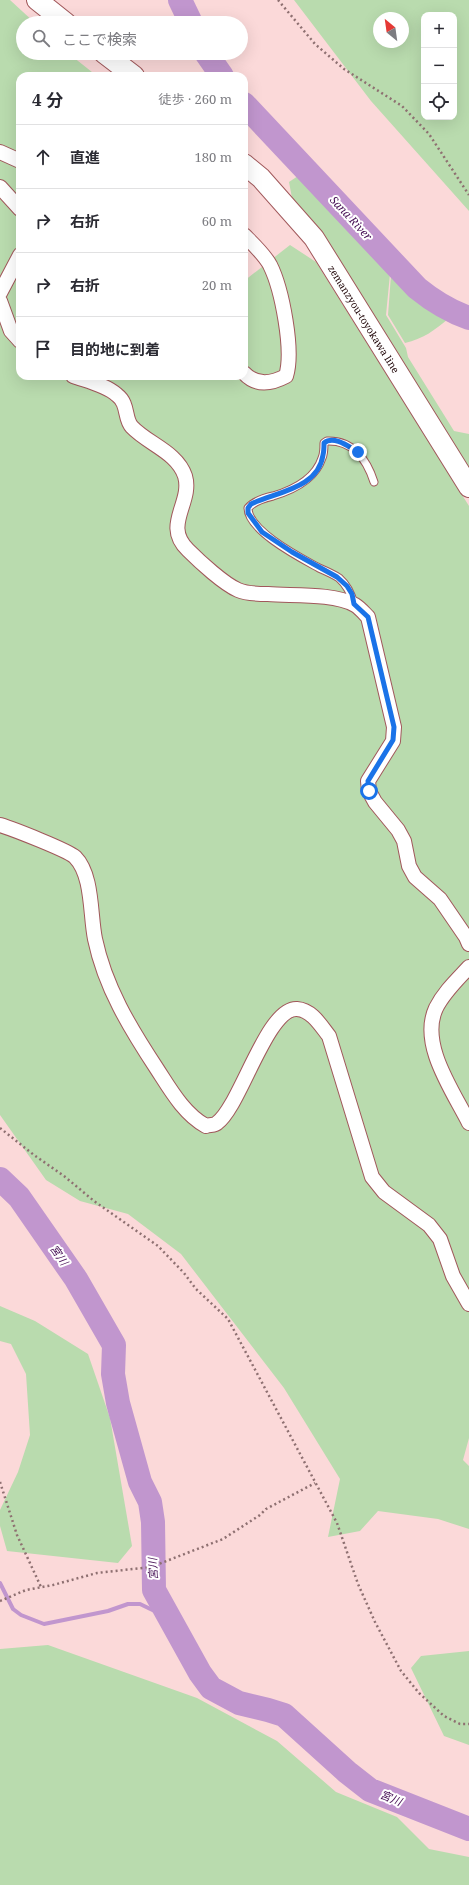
<!DOCTYPE html>
<html lang="ja">
<head>
<meta charset="utf-8">
<style>
	:root { --surface:#fff; --page:#f7f7f7; --text:#2b2b33; --muted:#7c7c81; --line:#e1e1e2 }
	body { margin:0; font-family:"Noto Serif","Noto Sans JP",serif; background:var(--page); color:var(--text) }
	.controls { position:absolute; right:12px; top:12px; display:grid; overflow:hidden; border-radius:8px; box-shadow:0 4px 16px #0002 }
	.controls button { width:36px; height:36px; display:grid; place-items:center; padding:0; border:0; border-bottom:1px solid var(--line); background:var(--surface); color:var(--text); font:20px sans-serif }
	.compass { position:absolute; left:373px; top:12px; width:36px; height:36px; border-radius:50%; background:var(--surface); box-shadow:0 4px 16px #0002; rotate:331deg }
	.stop { position:absolute; width:12px; height:12px; margin:-9px; border:3px solid #1a73e8; border-radius:50%; background:#fff }
	.stop.end { background:#1a73e8; border-color:#fff; box-shadow:0 1px 4px #0008 }
	.list { margin:0; padding:0; list-style:none }
	h2 { display:flex; justify-content:space-between; align-items:center; height:52px; margin:0; padding:0 16px; font-size:17px }
	h2 small { font-size:13px; font-weight:400; color:var(--muted) }
	.list li { display:grid; grid-template-columns:26px 1fr auto; gap:12px; align-items:center; box-sizing:border-box; height:64px; padding:0 16px; border-top:1px solid var(--line) }
	.list b { display:block; font-size:15px; white-space:nowrap }
	.list em { font-size:13px; font-style:normal; color:var(--muted) }
	.icon { flex:none; width:22px; height:22px; fill:none; stroke:currentColor; stroke-width:2; stroke-linecap:round; stroke-linejoin:round }
	.map { position:relative; flex:none; width:469px; height:1885px; overflow:hidden }
	.search { position:absolute; background:var(--surface); box-shadow:0 4px 16px #0002; left:16px; top:16px; width:232px; height:44px; display:flex; align-items:center; gap:10px; box-sizing:border-box; padding:0 14px; border-radius:22px; color:var(--muted); font-size:15px }
	.panel { position:absolute; background:var(--surface); box-shadow:0 4px 16px #0002; left:16px; top:72px; width:232px; height:308px; border-radius:12px }
	.map>svg:first-child { display:block }
	.green { fill:#b9dbae; fill-rule:evenodd }
	.lines { fill:none; stroke-linecap:round; stroke-linejoin:round }
	.stream { stroke:#c196ce; stroke-width:4 }
	.river { stroke:#c196ce; stroke-width:24 }
	.service-casing { stroke:#a1585b; stroke-width:9 }
	.minor-casing { stroke:#a1585b; stroke-width:16 }
	.secondary-casing { stroke:#a1585b; stroke-width:22 }
	.path { stroke:#8e7071; stroke-width:2.5; stroke-dasharray:2 3; stroke-linecap:butt }
	.service { stroke:#fff; stroke-width:7 }
	.minor { stroke:#fff; stroke-width:14 }
	.secondary { stroke:#fff; stroke-width:20 }
	.route { stroke:#1a73e8; stroke-width:5 }
	.labels { text-anchor:middle; stroke-width:4; stroke-linejoin:round; paint-order:stroke }
	.street-label { font-size:10px; fill:#1d0305; stroke:#fff }
	.water-label { font-size:11px; font-style:italic; fill:#430c52; stroke:#fff }
</style>
</head>
<body>
<div class="map">
<svg width="469" height="1885" viewBox="0 0 469 1885">
	<rect width="100%" height="100%" fill="#fbd9d9"/>
	<path class="green" d="M0,0H10L35,23H23V53H68L97,76H20V376H244V281L290,245L316,262L469,506V1438L463,1460L469,1466V1529L438,1519L378,1511L360,1531L328,1537L340,1479L284,1388L181,1254L128,1214L80,1201L46,1180L0,1115Z
		M294,0H469V211L371,101ZM424,15H454V117H424ZM379,18H403V42H379Z
		M301,174L390,274L386,315L406,348L408,357L454,431L469,434V477L292,198L289,182Z
		M391,275L418,301L448,319C435,330 423,339 405,343L388,315Z
		M0,1306L35,1321L88,1354L110,1418L132,1546L118,1563L7,1551L0,1526V1510L18,1472L30,1435L26,1374L11,1344L0,1341Z
		M48,1645L197,1698L277,1741L336,1792L397,1817L429,1849L469,1857V1885H0V1649Z
		M469,1651V1745L444,1736L411,1668L421,1656Z"/>
	<g class="lines">
		<path class="stream" d="M0,1583L13,1609L21,1615L44,1624L108,1611L128,1604H140L169,1618"/>
		<path class="river" d="M180,0L191,23
			M206,53L222,76
			M244,104L417,288C433,301 449,311 469,318
			M0,1179L19,1197L76,1279L114,1345L113,1374L118,1403L140,1482L150,1502L153,1522L154,1590L200,1673L211,1688L239,1703L268,1710L284,1715L347,1772L370,1790L469,1829"/>
		<g class="service-casing">
			<path id="service" d="M354,604C351,593 347,585 339,578C333,574 326,571 319,568C301,558 248,531 248,508C254,501 264,498 273,496C293,490 315,480 322,458C324,454 324,448 324,443L327,441C353,440 367,460 374,482"/>
		</g>
		<g class="minor-casing">
			<path id="minor" d="M0,152L20,161
				M0,187L20,209
				M244,235C253,244 264,254 270,265C282,289 294,351 286,376C271,384 256,386 244,373
				M0,293L20,255
				M0,301L11,331L20,341
				M73,376C87,381 106,385 117,395C129,404 124,419 132,427C148,444 177,452 185,476C193,503 162,525 188,550C200,562 224,584 238,590C247,594 259,594 268,594C292,596 334,593 355,605C360,608 364,613 368,617L394,727L393,741L368,781L369,791L375,802L398,830L404,841L409,866L415,877L440,899L466,937L469,944
				M0,825C13,829 67,850 75,857C93,875 90,915 95,939C105,987 130,1028 157,1069C170,1089 184,1114 206,1126C209,1125 215,1125 217,1123C240,1107 267,1007 297,1009C312,1010 321,1026 329,1036L372,1177L384,1192L429,1225L440,1239L453,1276L469,1304
				M469,967C457,980 444,992 436,1008C419,1044 453,1091 469,1123"/>
		</g>
		<g class="secondary-casing">
			<path id="secondary" d="M37,0L66,23
				M104,53L134,76
				M244,164L261,178L314,238L469,487"/>
		</g>
		<path class="path" d="M278,0L315,44L344,69L402,106L429,134L469,195
			M0,1128L34,1155L64,1176L94,1201L158,1246L184,1273L196,1289L228,1319L337,1523L358,1584L375,1622L401,1671L419,1693L444,1716L460,1724H469
			M0,1482L17,1535L41,1587
			M0,1601L26,1590L53,1585L97,1573L151,1567L223,1539L260,1515L266,1509L315,1483"/>
		<use href="#service" class="service"/>
		<use href="#minor" class="minor"/>
		<use href="#secondary" class="secondary"/>
	</g>
	<g class="lines">
		<path class="route" d="M358,452C349,447 334,435 324,443C324,447 324,451 323,455C318,489 276,492 251,504L248,508V513L262,532L292,552L337,577L347,586L352,594L354,604L368,617L394,727L393,740L368,781L369,791"/>
	</g>
	<g class="labels">
		<g class="street-label">
			<text transform="translate(364 319) rotate(58)" y="4">zemanzyou-toyokawa line</text>
		</g>
		<g class="water-label">
			<text transform="translate(351 218) rotate(47)" y="4">Sana River</text>
			<text transform="translate(59 1255) rotate(55)" y="4">宮川</text>
			<text transform="translate(153 1569) rotate(-93)" y="4">宮川</text>
			<text transform="translate(391 1798) rotate(22)" y="4">宮川</text>
		</g>
	</g>
</svg>
<div class="controls">
<button>+</button>
<button>−</button>
<button><svg class="icon" aria-label="locate" viewBox="0 0 24 24"><circle cx="12" cy="12" r="6"/><path d="M12 2v4M12 18v4M2 12h4M18 12h4"/></svg></button>
</div>
<svg class="compass" viewBox="-18 -18 36 36"><path d="M0-13l5 13h-10z" fill="#e53935"/><path d="M0 13l5-13h-10z" fill="#7c7c81"/></svg>
<div class="stop" style="left:369px;top:791px"></div>
<div class="stop end" style="left:358px;top:452px"></div>
<div class="search"><svg class="icon" aria-label="search" viewBox="0 0 24 24"><circle cx="10" cy="10" r="6"/><path d="M15 15l6 6"/></svg>ここで検索</div>
<section class="panel">
<h2>4 分<small>徒歩 · 260 m</small></h2>
<ul class="list">
<li><svg class="icon" aria-label="ahead" viewBox="0 0 24 24"><path d="M12 20V5M6 11l6-6 6 6"/></svg><div><b>直進</b></div><em>180 m</em></li>
<li><svg class="icon" aria-label="right" viewBox="0 0 24 24"><path d="M7 20v-9h11M14 6l5 5-5 5"/></svg><div><b>右折</b></div><em>60 m</em></li>
<li><svg class="icon" aria-label="right" viewBox="0 0 24 24"><path d="M7 20v-9h11M14 6l5 5-5 5"/></svg><div><b>右折</b></div><em>20 m</em></li>
<li><svg class="icon" aria-label="arrive" viewBox="0 0 24 24"><path d="M6 21V4h12l-3 4 3 4H6"/></svg><div><b>目的地に到着</b></div></li>
</ul>
</section>
</div>
</body>
</html>
